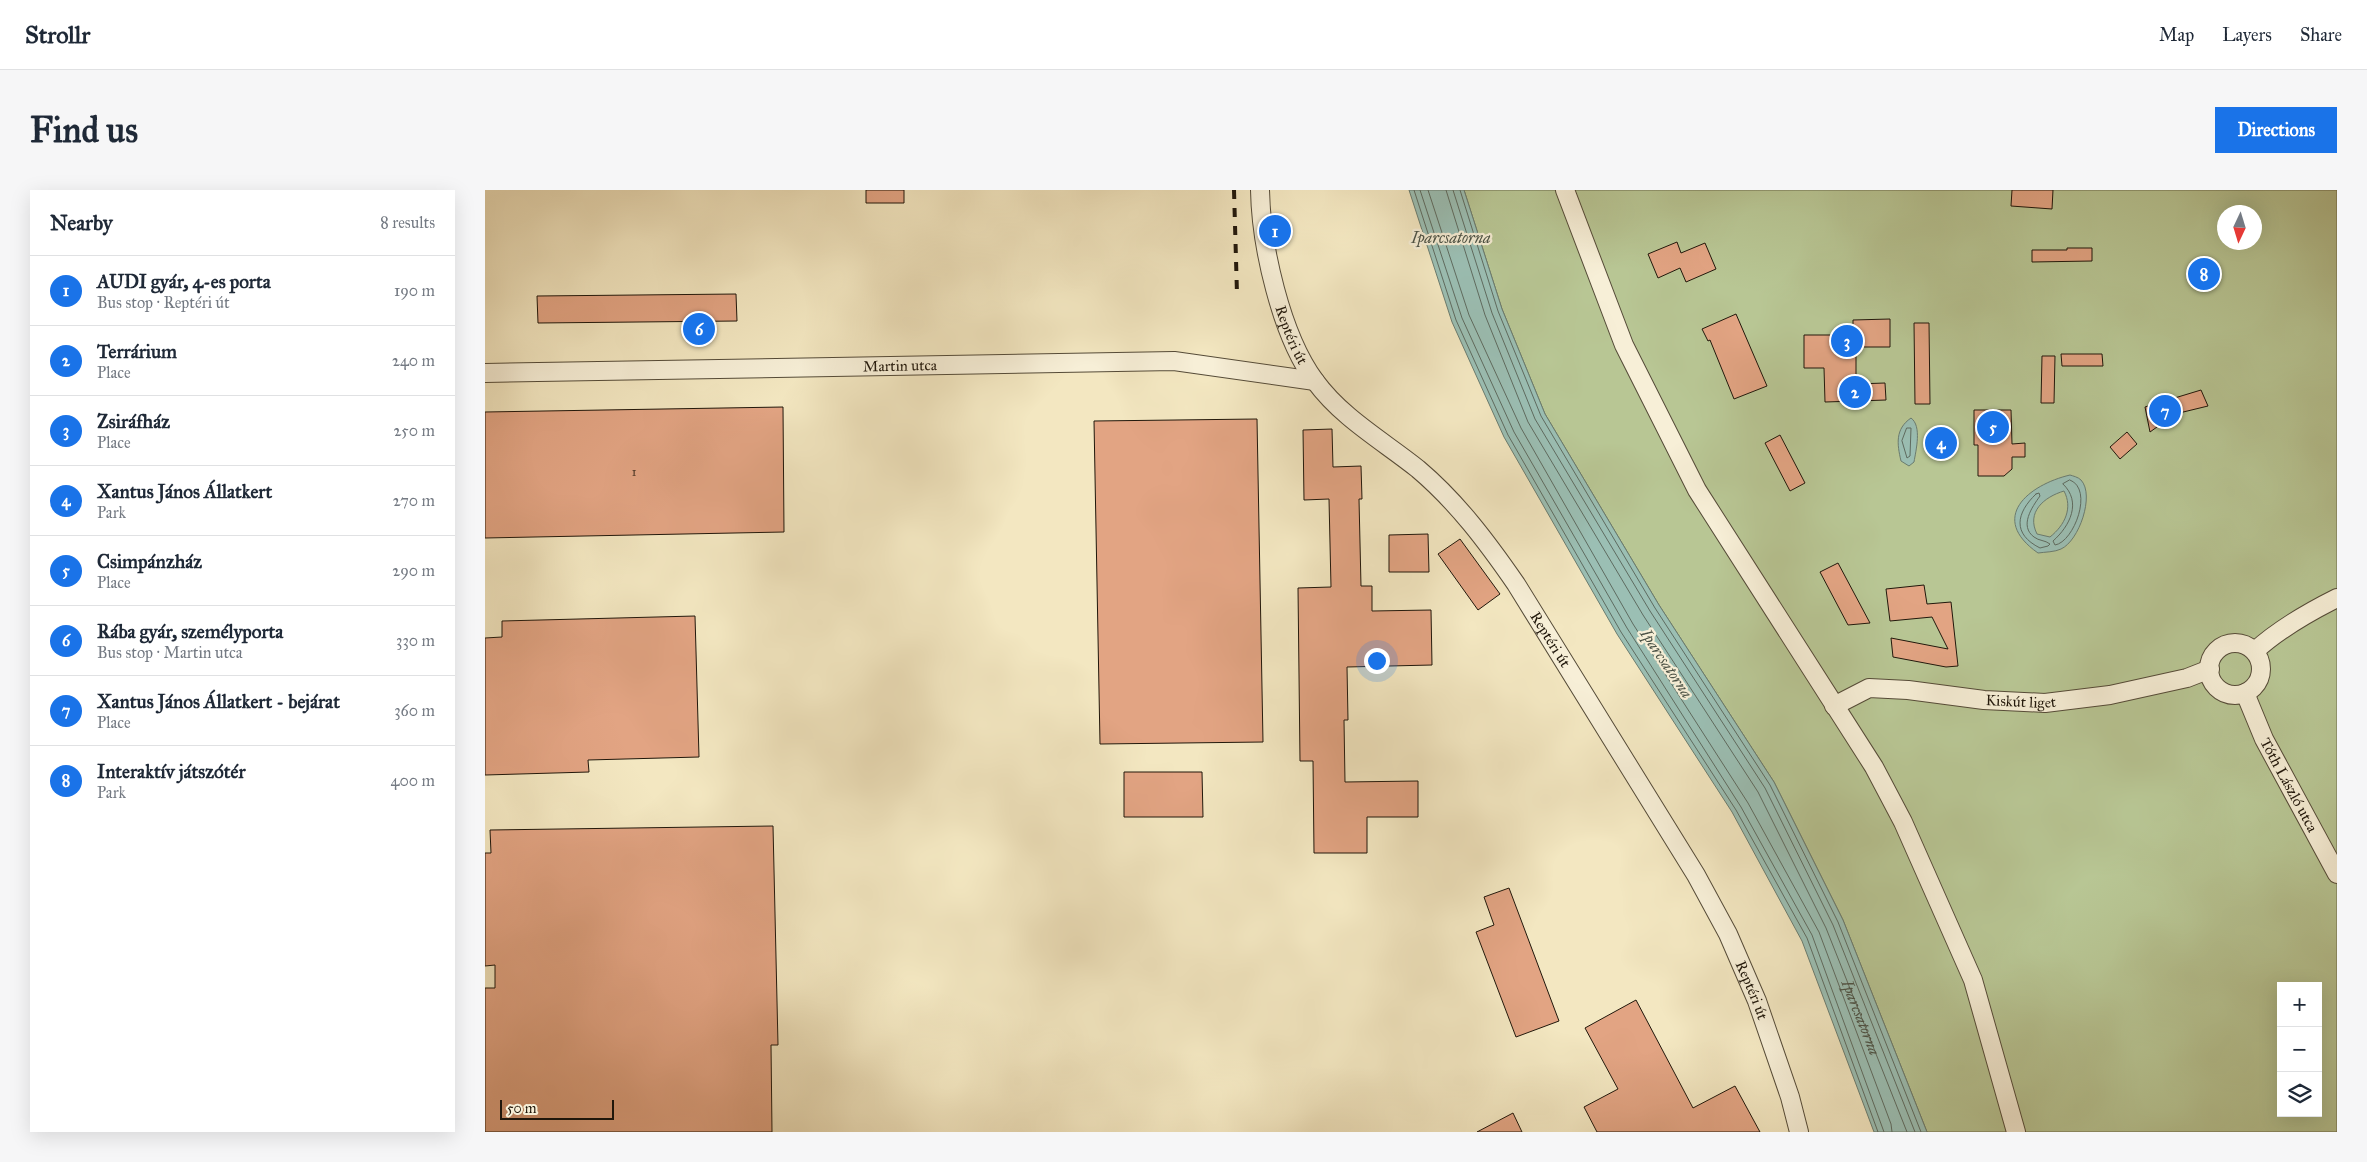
<!DOCTYPE html>
<html lang="en">
<head>
<meta charset="utf-8">
<style>
	:root { --surface:#fff; --page:#f6f6f7; --text:#1f2937; --muted:#747a83; --line:#e0e1e3; --accent:#1a73e8 }
	body { margin:0; font-family:"IM FELL Great Primer",serif; background:var(--page); color:var(--text) }
	.controls { position:absolute; right:15px; bottom:15px; display:grid; overflow:hidden; border-radius:0px; box-shadow:0 5px 20px #0002 }
	.controls button { width:45px; height:45px; display:grid; place-items:center; padding:0; border:0; border-bottom:1px solid var(--line); background:var(--surface); color:var(--text); font:25px sans-serif }
	.compass { position:absolute; left:1732px; top:15px; width:45px; height:45px; border-radius:50%; background:var(--surface); box-shadow:0 5px 20px #0002; rotate:184deg }
	.scale { position:absolute; left:15px; bottom:12px; width:114px; box-sizing:border-box; padding-left:5px; border:2px solid #20170b; border-top:0; font-size:14px; line-height:18px; white-space:nowrap; color:#20170b; -webkit-text-stroke:4px #f7efd7; paint-order:stroke }
	.you { position:absolute; left:891px; top:470px; width:18px; height:18px; margin:-12px; border:4px solid #fff; border-radius:50%; background:#1a73e8; box-shadow:0 0 0 8px #1a73e833 }
	.badge { display:grid; place-items:center; width:32px; height:32px; border-radius:50%; background:var(--accent); color:#fff; font-size:16px; font-weight:700 }
	.pin { position:absolute; translate:-50% -50%; border:2px solid #fff; box-shadow:0 1px 5px #0006 }
	.list { margin:0; padding:0; list-style:none }
	h2 { display:flex; justify-content:space-between; align-items:center; height:65px; margin:0; padding:0 20px; font-size:21px }
	h2 small { font-size:16px; font-weight:400; color:var(--muted) }
	.list li { display:grid; grid-template-columns:32px 1fr auto; gap:15px; align-items:center; box-sizing:border-box; height:70px; padding:0 20px; border-top:1px solid var(--line) }
	.list b { display:block; font-size:19px; white-space:nowrap }
	.list p { margin:0; font-size:16px; white-space:nowrap; color:var(--muted) }
	.list em { font-size:16px; font-style:normal; color:var(--muted) }
	.icon { flex:none; width:28px; height:28px; fill:none; stroke:currentColor; stroke-width:2; stroke-linecap:round; stroke-linejoin:round }
	.map { position:relative; flex:none; width:1852px; height:942px; overflow:hidden; border-radius:0px }
	header { display:flex; align-items:center; gap:30px; box-sizing:border-box; height:70px; padding:0 25px; background:var(--surface); border-bottom:1px solid var(--line) }
	header strong { font-size:24px }
	nav { display:flex; gap:28px; margin-inline-start:auto; font-size:18px }
	.intro { display:flex; align-items:center; justify-content:space-between; box-sizing:border-box; height:120px; padding:0 30px }
	h1 { margin:0; font-size:35px }
	.button { padding:12px 22px; border-radius:0px; background:var(--accent); color:#fff; font-size:18px; font-weight:700 }
	main { display:flex; gap:30px; padding:0 30px }
	aside { flex:1; background:var(--surface); border-radius:0px; box-shadow:0 5px 20px #0002 }
	.map>svg:first-child { display:block }
	.green { fill:#b8c694; stroke:#6c6e50; fill-rule:evenodd }
	.water { fill:#9bbfb4; stroke:#6a7c70; fill-rule:evenodd }
	.lines { fill:none; stroke-linecap:round; stroke-linejoin:round }
	.shore { stroke:#5e6b60; stroke-width:1 }
	.building { fill:#e2a483; stroke:#20170b }
	.minor-casing { stroke:#554b38; stroke-width:20 }
	.minor { stroke:#f7efd7; stroke-width:18 }
	.rail { stroke:#20170b; stroke-width:4; stroke-dasharray:9 9; stroke-linecap:butt }
	.labels { text-anchor:middle; stroke-width:4.5; stroke-linejoin:round; paint-order:stroke }
	.number-label { font-size:12px; fill:#503a29 }
	.street-label { font-size:15px; fill:#20170b; stroke:#f7efd7 }
	.water-label { font-size:16px; font-style:italic; fill:#4b5246; stroke:#f7efd7 }
</style>
</head>
<body>
<header>
<strong>Strollr</strong>
<nav><a>Map</a><a>Layers</a><a>Share</a></nav>
</header>
<div class="intro"><h1>Find us</h1><a class="button">Directions</a></div>
<main>
<aside>
<h2>Nearby<small>8 results</small></h2>
<ul class="list">
<li><span class="badge">1</span><div><b>AUDI gyár, 4-es porta</b><p>Bus stop · Reptéri út</p></div><em>190 m</em></li>
<li><span class="badge">2</span><div><b>Terrárium</b><p>Place</p></div><em>240 m</em></li>
<li><span class="badge">3</span><div><b>Zsiráfház</b><p>Place</p></div><em>250 m</em></li>
<li><span class="badge">4</span><div><b>Xantus János Állatkert</b><p>Park</p></div><em>270 m</em></li>
<li><span class="badge">5</span><div><b>Csimpánzház</b><p>Place</p></div><em>290 m</em></li>
<li><span class="badge">6</span><div><b>Rába gyár, személyporta</b><p>Bus stop · Martin utca</p></div><em>330 m</em></li>
<li><span class="badge">7</span><div><b>Xantus János Állatkert - bejárat</b><p>Place</p></div><em>360 m</em></li>
<li><span class="badge">8</span><div><b>Interaktív játszótér</b><p>Park</p></div><em>400 m</em></li>
</ul>
</aside>
<div class="map">
<svg width="1852" height="942" viewBox="0 0 1852 942">
	<rect width="100%" height="100%" fill="#f3e7c1"/>
	<filter id="stains"><feTurbulence type="fractalNoise" baseFrequency=".004" numOctaves="4"/><feColorMatrix values="0 0 0 0 .2 0 0 0 0 .09 0 0 0 0 .02 0 0 0 .5 -.17"/></filter>
	<radialGradient id="worn" r=".72"><stop offset=".6" stop-color="#630" stop-opacity="0"/><stop offset="1" stop-color="#630" stop-opacity=".3"/></radialGradient>
	<path class="green" d="M979,0H1852V942H1442L1358,730L1289,592L1174,415L1060,224L1017,119ZM1740,22H1770V52H1740ZM1796,796H1833V923H1796Z"/>
	<path class="water" d="M924,0H979L1017,119L1060,224L1174,415L1289,592L1358,730L1442,942H1389L1317,751L1247,622L1132,444L1019,247L967,132Z
		M1426,228C1437,236 1431,260 1429,272L1424,276L1416,271C1412,254 1410,239 1426,228Z
		M1585,285C1588,286 1593,287 1596,290C1610,305 1594,351 1576,359C1570,362 1560,362 1553,363C1503,328 1543,295 1585,285ZM1579,301C1588,318 1580,335 1565,347L1552,344C1541,322 1559,307 1579,301Z"/>
	<g class="lines">
		<g class="shore">
			<path d="M929,0L971,130L1023,245L1136,442L1251,620L1322,748L1393,942"/>
			<path d="M935,0L977,128L1029,242L1142,438L1256,617L1327,745L1399,942"/>
			<path d="M943,0L984,125L1036,238L1148,434L1263,613L1334,742L1406,934L1407,942"/>
			<path id="s1" d="M961,0L1000,125L1043,232L1158,425L1273,602L1341,738L1422,942"/>
			<path d="M968,0L1007,123L1050,229L1165,421L1280,598L1348,735L1430,942"/>
			<path d="M975,0L1013,121L1056,226L1170,418L1285,595L1353,732L1436,942"/>
			<path d="M1422,238H1426L1425,266L1422,268L1417,251Z"/>
			<path d="M1585,290C1609,299 1589,352 1570,355L1568,351C1585,336 1597,312 1578,294Z"/>
			<path d="M1551,304L1554,303L1555,306C1547,317 1534,336 1549,347C1554,351 1560,350 1565,354L1563,356L1555,358C1527,344 1531,323 1551,304Z"/>
		</g>
	</g>
	<path class="building" d="M381,0H419V13H381Z
		M1527,0H1568L1567,19L1526,16Z
		M1192,52L1196,63L1220,53L1231,79L1201,92L1195,78L1173,88L1163,64Z
		M1582,58H1607V71L1547,72V60H1582Z
		M251,104L252,131L53,133L52,106Z
		M1251,124L1282,196L1249,209L1225,150L1223,151L1217,139Z
		M1405,129V157H1371V194L1400,193L1401,210L1340,212L1339,178H1319V145H1368V130Z
		M1429,133H1444L1445,214H1430Z
		M1576,164H1617L1618,176H1577Z
		M1557,166H1570L1569,213H1556Z
		M1716,200L1723,216L1690,224L1665,242L1660,217Z
		M298,217L299,342L0,348V222Z
		M1489,220H1526L1527,254L1540,253V267H1527V279L1519,286H1493V255H1489Z
		M772,229L778,552L615,554L609,231Z
		M847,239L848,277L876,276L877,309H874L876,396H887V421L946,420L947,475L862,477L863,530H859L860,592L933,591V627H882V663H829L828,571H815L813,398L846,397L844,309L819,310L818,240Z
		M1642,242L1652,254L1635,269L1625,257Z
		M1295,245L1320,293L1305,301L1280,253Z
		M943,344L944,382H904V345Z
		M975,349L1015,404L993,420L953,364Z
		M1353,373L1385,433L1363,435L1335,382Z
		M1439,395L1442,414L1466,412L1473,476L1461,477L1408,467L1406,448L1463,459L1447,427L1405,431L1401,399Z
		M210,426L214,567L103,570L104,582L0,585V448L17,447V431Z
		M639,582H717L718,627H639Z
		M288,636L293,855H286L287,942H0V798H10V775L0,776V663H6L5,640Z
		M1024,698L1074,831L1031,847L991,742L1009,735L999,707Z
		M1151,810L1208,918L1250,896L1275,942H1112L1099,917L1133,899L1100,838Z
		M1028,923L1037,942H992Z"/>
	<g class="lines">
		<g class="minor-casing">
			<g id="minor">
				<path id="s2" d="M775,0C776,56 796,145 830,191C857,228 898,251 933,279C972,312 1002,352 1031,394L1211,685L1243,744L1272,811L1305,907L1314,942"/>
				<path d="M1080,0L1139,155L1212,300L1389,577L1418,632L1488,790L1531,942"/>
				<path id="s3" d="M0,183L689,171L830,191"/>
				<circle cx="1750" cy="479" r="26"/>
				<path d="M1770,461C1794,439 1822,423 1852,408"/>
				<path id="s4" d="M1760,503L1779,549L1852,684"/>
				<path id="s5" d="M1349,516L1384,498L1423,500L1499,510L1560,513L1625,505L1702,488L1725,479"/>
			</g>
		</g>
		<use href="#minor" class="minor"/>
		<path class="rail" d="M749,0L752,104"/>
	</g>
	<g class="labels">
		<g class="number-label">
			<text x="149" y="286">1</text>
		</g>
		<g class="street-label">
			<text dy="5" stroke="none"><textPath href="#s2" startOffset="149">Reptéri út</textPath></text>
			<text dy="5" stroke="none"><textPath href="#s3" startOffset="415">Martin utca</textPath></text>
			<text dy="5" stroke="none"><textPath href="#s2" startOffset="554">Reptéri út</textPath></text>
			<text dy="5" stroke="none"><textPath href="#s5" startOffset="192">Kiskút liget</textPath></text>
			<text dy="5" stroke="none"><textPath href="#s4" startOffset="102">Tóth László utca</textPath></text>
			<text dy="5" stroke="none"><textPath href="#s2" startOffset="959">Reptéri út</textPath></text>
		</g>
		<g class="water-label">
			<text x="966" y="53">Iparcsatorna</text>
			<text transform="translate(1182 473) rotate(56)" y="6">Iparcsatorna</text>
			<text dy="6" stroke="none"><textPath href="#s1" startOffset="930">Iparcsatorna</textPath></text>
		</g>
	</g>
	<rect width="100%" height="100%" filter="url(#stains)"/>
	<rect width="100%" height="100%" fill="url(#worn)"/>
</svg>
<div class="controls">
<button>+</button>
<button>−</button>
<button><svg class="icon" aria-label="layers" viewBox="0 0 24 24"><path d="M12 4l9 5-9 5-9-5zM3 14l9 5 9-5"/></svg></button>
</div>
<svg class="compass" viewBox="-18 -18 36 36"><path d="M0-13l5 13h-10z" fill="#e53935"/><path d="M0 13l5-13h-10z" fill="#747a83"/></svg>
<div class="scale">50 m</div>
<div class="you"></div>
<div class="pin badge" style="left:790px;top:41px">1</div>
<div class="pin badge" style="left:1370px;top:202px">2</div>
<div class="pin badge" style="left:1362px;top:151px">3</div>
<div class="pin badge" style="left:1456px;top:253px">4</div>
<div class="pin badge" style="left:1508px;top:237px">5</div>
<div class="pin badge" style="left:214px;top:139px">6</div>
<div class="pin badge" style="left:1680px;top:221px">7</div>
<div class="pin badge" style="left:1719px;top:84px">8</div>
</div>
</main>
</body>
</html>
